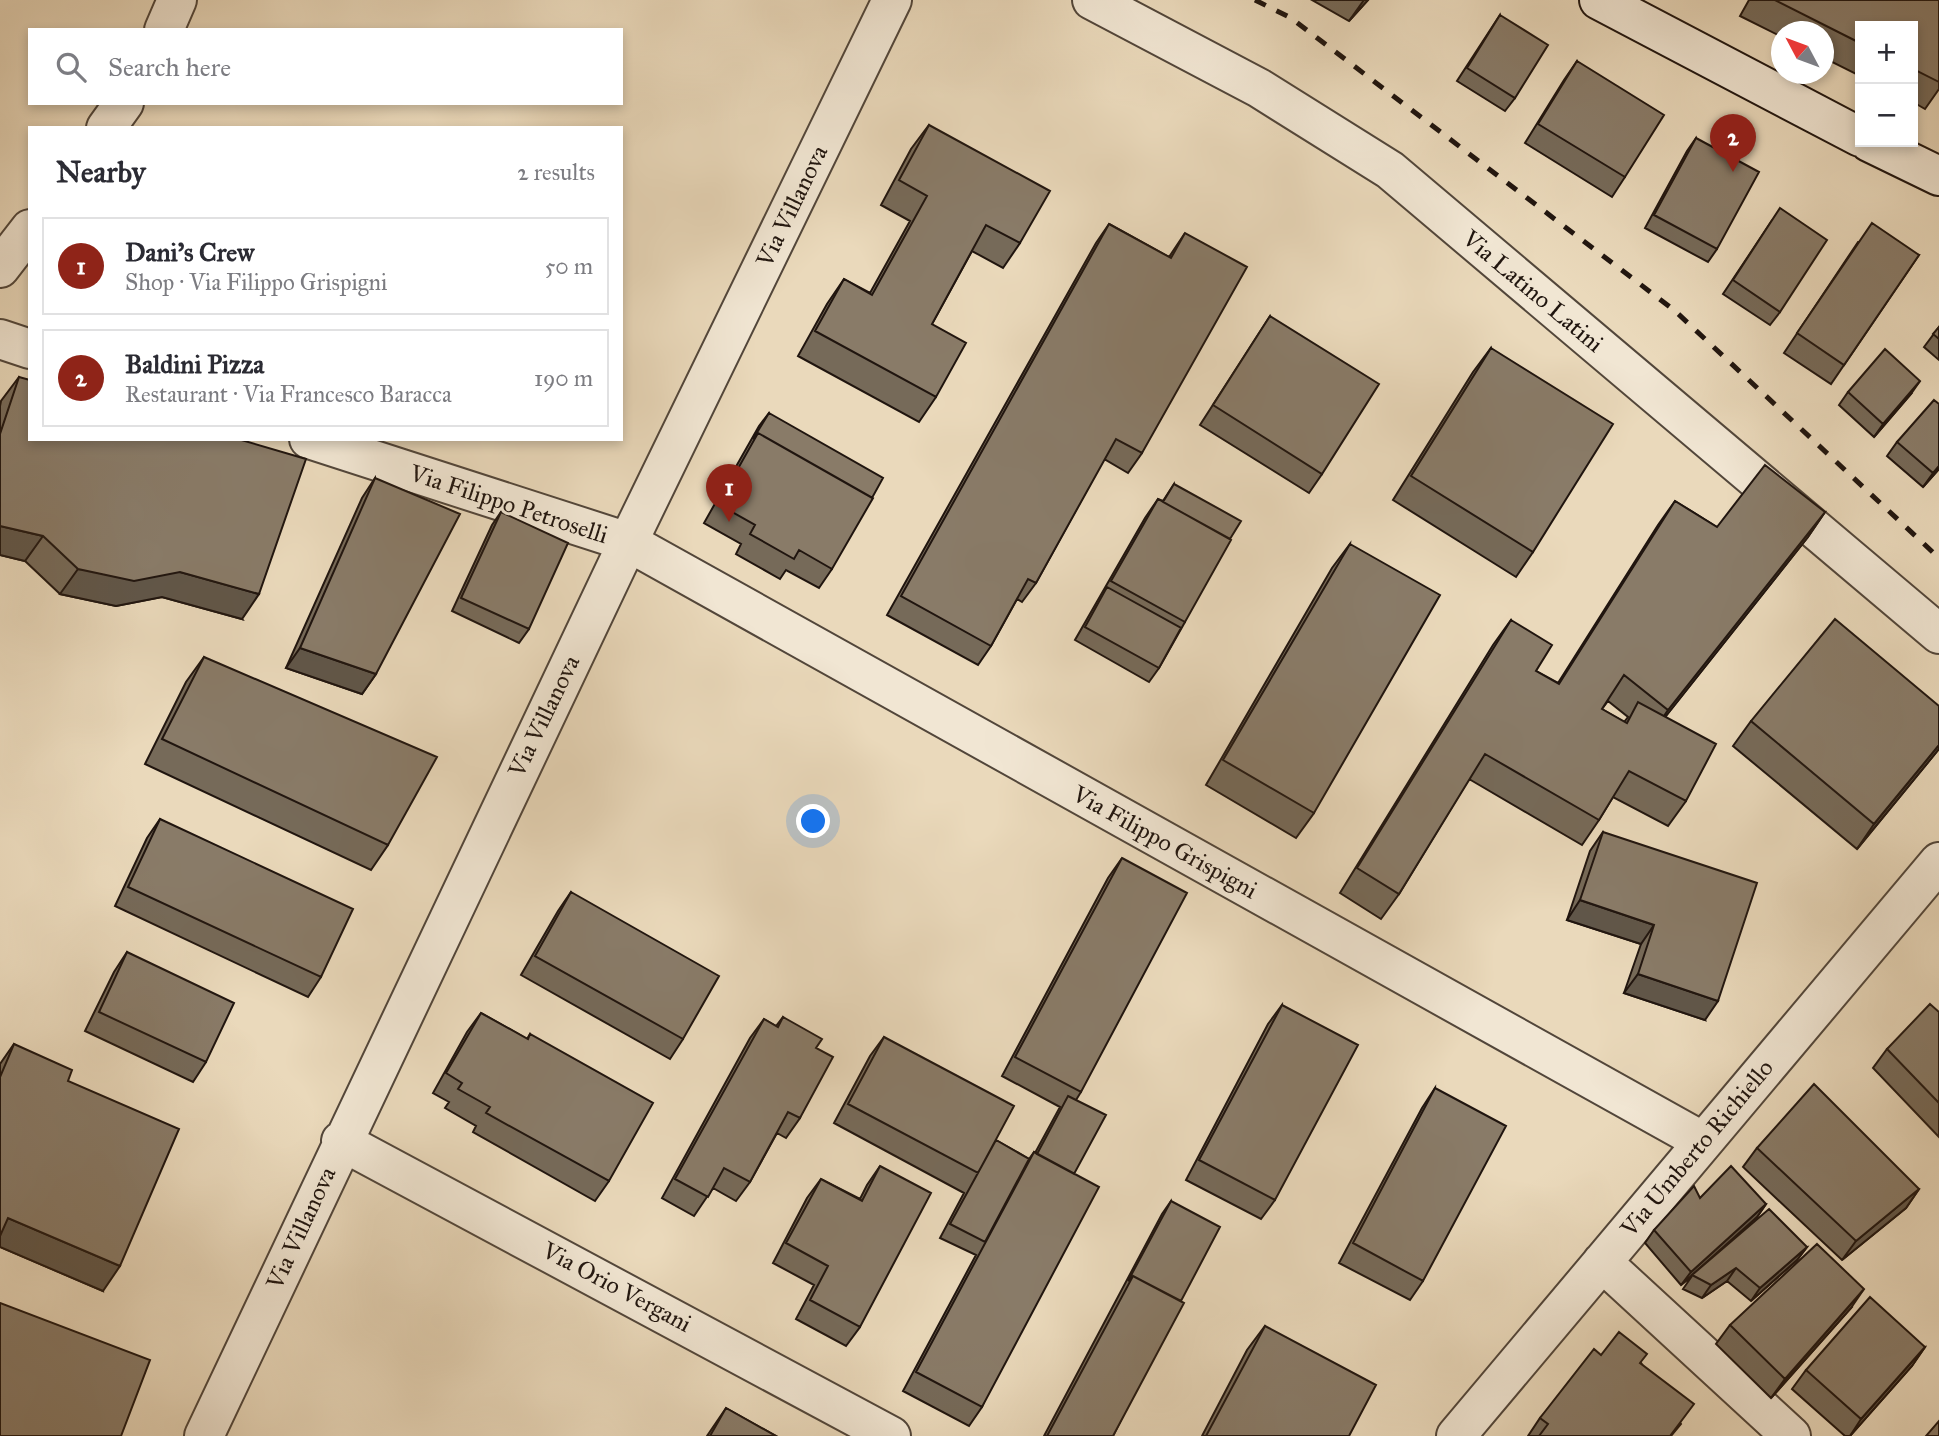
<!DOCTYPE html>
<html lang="en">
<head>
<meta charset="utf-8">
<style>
	:root { --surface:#fff; --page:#f7f7f7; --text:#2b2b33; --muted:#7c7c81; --line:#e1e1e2; --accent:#8f2418 }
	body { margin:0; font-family:"IM FELL Great Primer",serif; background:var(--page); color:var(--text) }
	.controls { position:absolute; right:21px; top:21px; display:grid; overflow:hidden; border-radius:0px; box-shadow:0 4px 10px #0003 }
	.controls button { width:63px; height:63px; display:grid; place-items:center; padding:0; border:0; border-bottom:2px solid var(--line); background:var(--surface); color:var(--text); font:35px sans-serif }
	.compass { position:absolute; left:1771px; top:21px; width:63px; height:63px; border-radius:50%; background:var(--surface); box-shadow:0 4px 10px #0003; rotate:311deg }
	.you { position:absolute; left:814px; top:822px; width:24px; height:24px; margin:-18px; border:5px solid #fff; border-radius:50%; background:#1a73e8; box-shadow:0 0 0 10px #1a73e833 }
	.badge { display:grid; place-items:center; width:46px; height:46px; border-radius:50%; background:var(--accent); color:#fff; font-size:23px; font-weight:700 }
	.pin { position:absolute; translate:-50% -58px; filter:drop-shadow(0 2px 4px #0008) }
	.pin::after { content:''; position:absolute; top:37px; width:24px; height:21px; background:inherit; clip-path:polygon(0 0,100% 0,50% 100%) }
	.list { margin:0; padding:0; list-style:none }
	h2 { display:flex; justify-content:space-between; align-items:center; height:91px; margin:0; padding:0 28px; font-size:30px }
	h2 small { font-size:23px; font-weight:400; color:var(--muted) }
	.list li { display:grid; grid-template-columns:46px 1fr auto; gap:21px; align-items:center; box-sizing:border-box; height:98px; margin:0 14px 14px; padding:0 14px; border:2px solid var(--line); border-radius:0px }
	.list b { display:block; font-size:26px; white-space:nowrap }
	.list p { margin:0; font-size:23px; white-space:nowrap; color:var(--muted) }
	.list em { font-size:23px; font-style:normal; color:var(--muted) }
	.icon { flex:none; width:38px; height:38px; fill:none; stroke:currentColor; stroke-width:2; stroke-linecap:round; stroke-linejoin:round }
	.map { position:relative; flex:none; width:1939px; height:1436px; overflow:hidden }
	.search { position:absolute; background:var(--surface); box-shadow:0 4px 10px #0003; left:28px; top:28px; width:595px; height:77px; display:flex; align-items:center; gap:18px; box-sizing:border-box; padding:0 24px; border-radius:0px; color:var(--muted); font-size:26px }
	.panel { position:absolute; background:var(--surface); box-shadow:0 4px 10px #0003; left:28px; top:126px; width:595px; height:315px; border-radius:0px }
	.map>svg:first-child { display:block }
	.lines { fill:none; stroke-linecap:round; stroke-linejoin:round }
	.street-casing { stroke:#52463a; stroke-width:42 }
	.secondary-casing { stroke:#20150f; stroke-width:42 }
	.street { stroke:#f1e6d3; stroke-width:38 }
	.secondary { stroke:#f1e6d3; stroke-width:38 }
	.rail { stroke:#20150f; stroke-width:5; stroke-dasharray:12 12; stroke-linecap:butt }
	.wall { fill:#766a59; stroke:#20150f; stroke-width:2; fill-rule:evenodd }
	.shaded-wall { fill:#605649; stroke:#20150f; stroke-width:2 }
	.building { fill:#897b68; stroke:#20150f; stroke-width:2 }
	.labels { text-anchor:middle; stroke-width:6; stroke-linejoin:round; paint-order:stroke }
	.street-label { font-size:24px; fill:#20150f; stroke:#f1e6d3 }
</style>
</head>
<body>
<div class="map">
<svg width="1939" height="1436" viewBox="0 0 1939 1436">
	<rect width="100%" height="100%" fill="#ead9bb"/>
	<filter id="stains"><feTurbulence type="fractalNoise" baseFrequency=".00286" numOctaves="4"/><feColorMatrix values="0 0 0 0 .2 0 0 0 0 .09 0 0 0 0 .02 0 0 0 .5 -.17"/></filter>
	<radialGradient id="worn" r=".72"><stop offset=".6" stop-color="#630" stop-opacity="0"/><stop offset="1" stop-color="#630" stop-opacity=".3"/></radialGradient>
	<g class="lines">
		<g class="street-casing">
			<path id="street" d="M1092,0L1259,88L1390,170L1939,634
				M164,30L177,0
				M106,128L124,103
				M0,268L30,229
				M0,339L30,349
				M309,439L628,542L1702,1141
				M341,1141L891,1436
				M1602,1262L1791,1436
				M204,1436L628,542L892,0
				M1456,1436L1939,862"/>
		</g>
		<g class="secondary-casing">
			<path id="secondary" d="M1599,0L1860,137
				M1869,142L1939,176"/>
		</g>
		<use href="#street" class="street"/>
		<use href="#secondary" class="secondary"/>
		<path class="rail" d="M1255,0L1291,18L1674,310L1939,558"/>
	</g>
	<path class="wall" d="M1312,0H1368L1349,21Z
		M1749,0H1939V89L1925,109L1913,102V26H1860V76L1824,58V32H1782V37L1740,16Z
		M1500,15L1515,98L1505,111L1457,81Z
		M1577,61L1625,177L1612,197L1525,143L1564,80Z
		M929,125L1020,243L1003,268L972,251L932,324L936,397L919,422L798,356L827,304L844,279L870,293L910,221L881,205L911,149Z
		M1696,138L1717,249L1708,262L1645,228L1687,151Z
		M1771,222L1780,312L1770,325L1723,294Z
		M1109,224L1169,257L1185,233L1142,453L1128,473L1104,459L1036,583L1022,602L1017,599L991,646L978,665L887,615L1096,243Z
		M1858,242L1919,255L1831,384L1784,353Z
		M1270,316L1322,474L1309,493L1200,425Z
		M1939,327V360L1924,347Z
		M1491,348L1533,552L1516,577L1393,500L1473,372Z
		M19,377L242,619L162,597L116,606L60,594L25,561L0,555V406L1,401Z
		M1848,392L1911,394L1874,437L1839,405Z
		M1939,404V469L1923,487L1887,456L1897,442Z
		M769,413L832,569L819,588L786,570L780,579L736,554L741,544L704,523L759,426Z
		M375,478L376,674L362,694L286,668L362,498Z
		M1174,484L1185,622L1159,668L1149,682L1075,640L1145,518L1158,499L1163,501Z
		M1675,501L1717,527L1825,512L1808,537L1665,717L1686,801L1668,826L1613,797L1599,820L1582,845L1469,779L1399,894L1381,919L1340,893L1493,645L1511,620L1536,671L1558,683L1658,525ZM1608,701L1628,717L1624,722L1602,709Z
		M501,512L529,629L519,643L452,611L492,525Z
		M1350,544L1314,813L1296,838L1206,785L1332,568Z
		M204,657L388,845L371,870L145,764L186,682Z
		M1751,721L1939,749L1857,849L1733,746Z
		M160,819L321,977L308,997L115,906L147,838Z
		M1603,832L1705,1020L1624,993L1641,944L1567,920L1590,851Z
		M1122,858L1081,1092L1076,1100L1074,1174L982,1407L969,1426L903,1391L976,1255L940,1238L964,1193L834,1123L870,1056L884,1037L996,1140L1029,1159L1034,1152L1035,1153L1060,1107L1002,1076L1108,878Z
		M571,892L683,1039L670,1059L521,975L558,911Z
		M127,952L206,1062L193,1082L85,1031L114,972Z
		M1282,1005L1275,1200L1261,1219L1186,1180L1268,1024Z
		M1939,1012V1137L1873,1068L1887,1049Z
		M481,1013L527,1039L530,1034L609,1181L595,1201L473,1132L476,1126L445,1108L449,1102L433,1093L467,1032Z
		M783,1017L816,1048L800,1118L786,1138L777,1133L750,1182L736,1201L713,1188L694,1216L662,1198L750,1038L764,1019L776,1026Z
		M14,1044L68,1081L103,1291L0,1247V1064Z
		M1435,1088L1423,1281L1410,1300L1339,1263L1422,1108Z
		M1757,1148L1919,1189L1906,1208L1842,1260L1743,1167Z
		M880,1166L860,1327L846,1346L796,1319L814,1285L773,1263L807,1198L821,1179L860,1199L867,1185Z
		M1700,1198L1766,1204L1757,1217L1695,1273L1807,1247L1797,1260L1751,1301L1727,1281L1702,1298L1683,1289L1692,1276L1681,1285L1645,1243L1654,1230Z
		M1171,1201L1181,1301L1113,1436H1044L1162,1214Z
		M1851,1308L1771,1398L1716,1344L1730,1325Z
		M1265,1326L1349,1436H1202L1247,1350Z
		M1925,1347L1912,1366L1850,1436H1845L1792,1389L1806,1370Z
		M1601,1355L1641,1363L1681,1424L1671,1436H1528L1540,1418Z
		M726,1408L776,1436H707Z"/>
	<path class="shaded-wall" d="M1364,0H1368L1349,21Z
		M1920,381L1911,394L1874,437L1883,424Z
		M1939,466V469L1923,487L1933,473Z
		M1825,512L1808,537L1651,735L1668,710Z
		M0,526L43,536L25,561L0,555Z
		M78,569L180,572L259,594L242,619L162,597L116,606L60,594Z
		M300,648L376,674L362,694L286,668Z
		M1939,745V749L1857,849L1874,824Z
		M1580,900L1654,925L1641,944L1567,920Z
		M1638,974L1718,1001L1705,1020L1624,993Z
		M1919,1189L1906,1208L1842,1260L1856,1241Z
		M1766,1204L1757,1217L1681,1285L1691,1272Z
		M8,1218L120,1266L103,1291L0,1247V1229Z
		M1807,1247L1797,1260L1751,1301L1760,1288Z
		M1736,1268L1727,1281L1702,1298L1711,1285Z
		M1864,1289L1851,1308L1771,1398L1785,1379Z
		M1925,1347L1912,1366L1850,1436L1861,1419Z"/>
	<path class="building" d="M1775,0H1939V82L1913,69V26H1860V43Z
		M1500,15L1548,45L1515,98L1467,68Z
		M1577,61L1664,115L1625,177L1538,124Z
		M929,125L1050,191L1020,243L986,225L932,324L966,343L936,397L815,331L844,279L872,295L927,196L899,180Z
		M1696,138L1759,172L1717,249L1654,215Z
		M1780,208L1827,240L1780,312L1733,280Z
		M1872,223L1919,255L1844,365L1797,333Z
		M1109,224L1171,258L1185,233L1247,267L1142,453L1116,439L1036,583L1028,579L991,646L901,596Z
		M1270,316L1379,384L1322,474L1213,405Z
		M1939,327V339L1933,334Z
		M1491,348L1613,424L1533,552L1411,476Z
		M1885,349L1920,381L1883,424L1848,392Z
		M19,377L30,380V439H238L306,459L259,594L180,572L134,581L78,569L43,536L0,526V434Z
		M1934,400L1939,404V466L1933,473L1897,442Z
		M769,413L883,478L872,498L758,433L753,439Z
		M758,433L873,498L832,569L799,550L794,559L750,534L755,525L718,504Z
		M1765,465L1825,512L1668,710L1624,675L1602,709L1627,723L1638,702L1716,744L1686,801L1629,771L1599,820L1485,754L1399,894L1357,868L1511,620L1552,645L1536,671L1559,684L1675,501L1717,527Z
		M375,478L460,514L376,674L300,648Z
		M1174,484L1241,521L1230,539L1163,502Z
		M1158,499L1231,540L1185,622L1111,581Z
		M501,512L568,543L529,629L461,598Z
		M1350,544L1440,595L1314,813L1223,760Z
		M1107,587L1181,628L1159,668L1085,627Z
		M1835,619L1939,706V745L1874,824L1751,721Z
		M204,657L437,757L388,845L162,739Z
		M160,819L353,909L321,977L128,887Z
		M1603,832L1757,883L1718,1001L1638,974L1654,925L1580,900Z
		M1122,858L1187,893L1081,1092L1015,1057Z
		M571,892L719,976L683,1039L535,956Z
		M127,952L234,1003L206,1062L99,1012Z
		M1930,1004L1939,1012V1103L1887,1049Z
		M1282,1005L1358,1045L1275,1200L1199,1160Z
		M481,1013L528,1039L530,1034L653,1103L609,1181L486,1113L490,1107L458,1089L462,1083L446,1073Z
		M783,1017L822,1039L816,1048L833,1057L800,1118L788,1112L750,1182L724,1168L708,1197L675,1179L764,1019L778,1027Z
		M884,1037L1014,1106L978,1173L848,1104Z
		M14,1044L72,1070L68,1081L179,1129L120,1266L8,1218L0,1236V1077Z
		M1814,1084L1919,1189L1856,1241L1757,1148Z
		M1435,1088L1506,1126L1423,1281L1353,1243Z
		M1068,1096L1106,1115L1074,1174L1037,1154Z
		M996,1140L1029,1159L985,1242L950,1224Z
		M1034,1152L1099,1187L982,1407L916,1372Z
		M880,1166L931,1193L860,1327L810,1300L828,1266L786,1243L821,1179L862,1201Z
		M1731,1166L1766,1204L1691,1272L1654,1230L1694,1186L1700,1198Z
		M1171,1201L1220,1227L1181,1301L1133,1276L1128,1281Z
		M1769,1209L1807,1247L1760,1288L1736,1268L1711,1285L1692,1275Z
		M1817,1244L1864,1289L1785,1379L1730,1325Z
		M1133,1276L1184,1303L1113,1436H1047Z
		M1870,1297L1925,1347L1861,1419L1806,1370Z
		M0,1303L150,1360L121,1436H0Z
		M1265,1326L1376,1385L1349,1436H1206Z
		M1619,1332L1647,1354L1640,1363L1694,1404L1670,1436H1539L1548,1424L1540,1418L1594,1349L1601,1355Z
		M726,1408L776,1436H710Z
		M1939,1421V1436H1926Z"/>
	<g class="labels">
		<g class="street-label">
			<text transform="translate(792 206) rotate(-64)" y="8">Via Villanova</text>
			<text transform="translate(1533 291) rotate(40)" y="8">Via Latino Latini</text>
			<text transform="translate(509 504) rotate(18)" y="8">Via Filippo Petroselli</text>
			<text transform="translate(544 716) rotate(-64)" y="8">Via Villanova</text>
			<text transform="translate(1165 842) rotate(29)" y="8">Via Filippo Grispigni</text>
			<text transform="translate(1697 1148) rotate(-50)" y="8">Via Umberto Richiello</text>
			<text transform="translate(301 1228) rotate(-65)" y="8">Via Villanova</text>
			<text transform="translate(617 1287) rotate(28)" y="8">Via Orio Vergani</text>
		</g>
	</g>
	<rect width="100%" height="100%" filter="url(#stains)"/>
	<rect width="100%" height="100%" fill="url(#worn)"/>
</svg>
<div class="controls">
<button>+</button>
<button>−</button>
</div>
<svg class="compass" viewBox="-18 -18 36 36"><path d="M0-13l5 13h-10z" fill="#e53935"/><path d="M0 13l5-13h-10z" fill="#7c7c81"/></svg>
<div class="you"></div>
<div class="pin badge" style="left:729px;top:522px">1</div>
<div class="pin badge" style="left:1733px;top:172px">2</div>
<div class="search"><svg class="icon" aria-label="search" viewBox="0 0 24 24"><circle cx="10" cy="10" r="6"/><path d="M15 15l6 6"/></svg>Search here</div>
<section class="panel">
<h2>Nearby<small>2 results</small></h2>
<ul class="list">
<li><span class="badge">1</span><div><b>Dani's Crew</b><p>Shop · Via Filippo Grispigni</p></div><em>50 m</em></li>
<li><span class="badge">2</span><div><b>Baldini Pizza</b><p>Restaurant · Via Francesco Baracca</p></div><em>190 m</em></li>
</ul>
</section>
</div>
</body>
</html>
